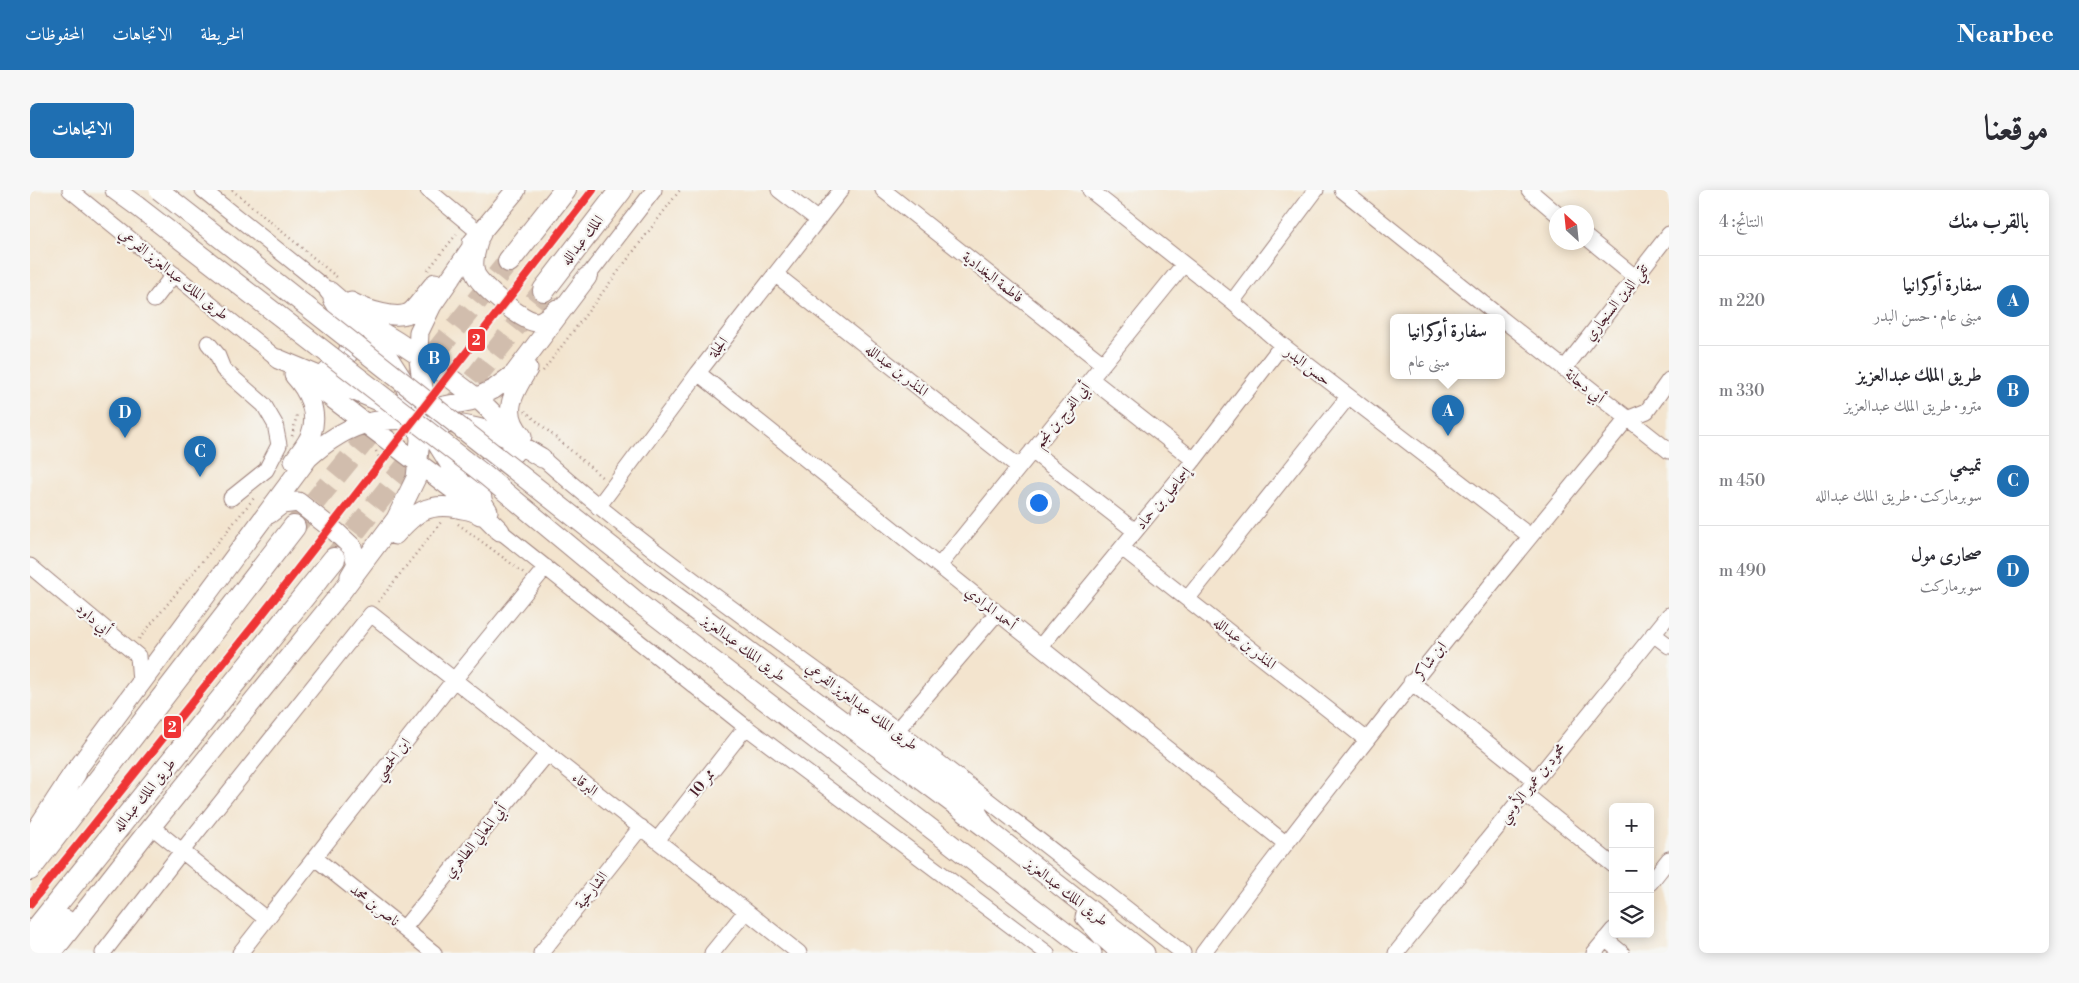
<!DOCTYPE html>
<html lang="ar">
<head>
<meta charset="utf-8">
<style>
	:root { --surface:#fff; --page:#f7f7f7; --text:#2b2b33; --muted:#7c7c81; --line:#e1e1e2; --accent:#1f6fb2 }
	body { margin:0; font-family:"Libre Bodoni",Amiri,serif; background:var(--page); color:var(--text); direction:rtl }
	.controls { position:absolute; right:15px; bottom:15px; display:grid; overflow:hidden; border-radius:8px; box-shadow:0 2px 12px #0003 }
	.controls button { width:45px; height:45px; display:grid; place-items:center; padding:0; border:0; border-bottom:1px solid var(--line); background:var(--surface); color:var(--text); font:25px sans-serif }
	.compass { position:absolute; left:1519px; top:15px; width:45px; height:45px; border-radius:50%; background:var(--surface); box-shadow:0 2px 12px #0003; rotate:333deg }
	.you { position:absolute; left:1008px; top:312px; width:18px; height:18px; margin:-12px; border:4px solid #fff; border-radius:50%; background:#1a73e8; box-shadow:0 0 0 8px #1a73e833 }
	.badge { display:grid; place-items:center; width:32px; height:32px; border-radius:50%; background:var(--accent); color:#fff; font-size:16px; font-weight:700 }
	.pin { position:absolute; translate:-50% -41px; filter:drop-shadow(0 1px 2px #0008) }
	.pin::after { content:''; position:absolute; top:26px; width:18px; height:15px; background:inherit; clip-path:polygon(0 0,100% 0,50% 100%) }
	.popup { position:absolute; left:1360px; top:124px; width:115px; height:65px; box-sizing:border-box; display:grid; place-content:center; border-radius:8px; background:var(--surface); filter:drop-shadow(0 1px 4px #0005); font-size:16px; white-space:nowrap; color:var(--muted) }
	.popup b { font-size:19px; color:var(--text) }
	.popup::after { content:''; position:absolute; left:50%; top:100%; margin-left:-10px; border:10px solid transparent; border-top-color:var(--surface) }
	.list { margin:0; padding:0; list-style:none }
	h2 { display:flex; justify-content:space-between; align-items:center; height:65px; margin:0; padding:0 20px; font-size:21px }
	h2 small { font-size:16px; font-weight:400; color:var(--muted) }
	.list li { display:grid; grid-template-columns:32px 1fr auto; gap:15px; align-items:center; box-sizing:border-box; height:90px; padding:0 20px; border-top:1px solid var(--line) }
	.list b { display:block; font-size:19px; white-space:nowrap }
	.list p { margin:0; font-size:16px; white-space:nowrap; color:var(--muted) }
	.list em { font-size:16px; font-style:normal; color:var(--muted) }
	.icon { flex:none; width:28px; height:28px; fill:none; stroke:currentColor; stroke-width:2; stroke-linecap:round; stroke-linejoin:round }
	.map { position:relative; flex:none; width:1639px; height:763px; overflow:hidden; direction:ltr; border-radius:8px }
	header { display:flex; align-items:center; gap:30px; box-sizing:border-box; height:70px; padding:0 25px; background:var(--accent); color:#fff }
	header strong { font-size:24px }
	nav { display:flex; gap:28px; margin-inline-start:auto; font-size:18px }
	.intro { display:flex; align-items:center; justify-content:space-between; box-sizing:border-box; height:120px; padding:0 30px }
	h1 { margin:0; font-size:35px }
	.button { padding:12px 22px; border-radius:8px; background:var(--accent); color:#fff; font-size:18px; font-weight:700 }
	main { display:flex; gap:30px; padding:0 30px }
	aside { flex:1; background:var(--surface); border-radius:8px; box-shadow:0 2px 12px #0003 }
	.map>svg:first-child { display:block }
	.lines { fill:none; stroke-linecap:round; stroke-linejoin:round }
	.highway-tunnel { stroke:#d1bdad; stroke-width:22; stroke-dasharray:22 11; stroke-linecap:butt }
	.minor-casing { stroke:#9e827c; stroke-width:17 }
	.major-casing { stroke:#9e827c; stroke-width:21 }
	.highway-casing { stroke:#9e827c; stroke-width:24 }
	.path { stroke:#9e827c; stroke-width:2.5; stroke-dasharray:1 4; stroke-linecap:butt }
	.minor { stroke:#fff; stroke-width:15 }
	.major { stroke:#fff; stroke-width:19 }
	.highway { stroke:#fff; stroke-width:22 }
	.major-bridge-casing { stroke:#9e827c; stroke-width:21; stroke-linecap:butt }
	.major-bridge { stroke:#fff; stroke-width:19 }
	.metro-1-casing { stroke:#f6f6f2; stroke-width:11 }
	.metro-1 { stroke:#ef3434; stroke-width:8 }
	.labels { text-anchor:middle; stroke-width:4.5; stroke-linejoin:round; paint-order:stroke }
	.street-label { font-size:15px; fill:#4a1f2b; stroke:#f6f6f2 }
	.line-badge { stroke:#f6f6f2; stroke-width:2 }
	.badge-label { font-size:14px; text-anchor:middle; font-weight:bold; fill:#fff }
</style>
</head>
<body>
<header>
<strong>Nearbee</strong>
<nav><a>الخريطة</a><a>الاتجاهات</a><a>المحفوظات</a></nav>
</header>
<div class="intro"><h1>موقعنا</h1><a class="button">الاتجاهات</a></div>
<main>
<aside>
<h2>بالقرب منك<small>النتائج: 4</small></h2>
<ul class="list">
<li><span class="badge">A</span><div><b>سفارة أوكرانيا</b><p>مبنى عام · حسن البدر</p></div><em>220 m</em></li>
<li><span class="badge">B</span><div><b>طريق الملك عبدالعزيز</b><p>مترو · طريق الملك عبدالعزيز</p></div><em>330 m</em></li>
<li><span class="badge">C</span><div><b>تمیمي</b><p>سوبرماركت · طريق الملك عبدالله</p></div><em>450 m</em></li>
<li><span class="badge">D</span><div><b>صحارى مول</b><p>سوبرماركت</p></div><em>490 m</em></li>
</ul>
</aside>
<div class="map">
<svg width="1639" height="763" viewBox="0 0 1639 763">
	<rect width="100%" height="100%" fill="#f6f6f2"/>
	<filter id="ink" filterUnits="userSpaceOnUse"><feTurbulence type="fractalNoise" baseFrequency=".02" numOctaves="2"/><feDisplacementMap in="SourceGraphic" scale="10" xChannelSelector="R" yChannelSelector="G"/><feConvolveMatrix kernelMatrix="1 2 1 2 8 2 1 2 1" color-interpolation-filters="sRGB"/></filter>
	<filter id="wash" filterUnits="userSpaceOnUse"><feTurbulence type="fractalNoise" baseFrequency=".0096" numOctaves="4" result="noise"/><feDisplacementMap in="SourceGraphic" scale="20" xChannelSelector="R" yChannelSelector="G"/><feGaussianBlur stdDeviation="1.12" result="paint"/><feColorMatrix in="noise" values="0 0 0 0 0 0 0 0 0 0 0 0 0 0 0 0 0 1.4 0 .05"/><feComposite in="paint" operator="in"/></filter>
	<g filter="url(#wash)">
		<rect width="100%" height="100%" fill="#f3e4ce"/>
	</g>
	<g filter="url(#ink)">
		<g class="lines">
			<path class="highway-tunnel" d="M384,189L479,71
				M423,216L514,100
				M264,337L356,224
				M304,368L395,252"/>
			<g class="minor-casing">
				<path id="minor" d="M40,0L248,169
					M173,0L299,101
					M398,0L451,44
					M749,0L788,30
					M853,0L1073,174
					M1060,0L1202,112L1252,155L1500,346
					M1312,0L1470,127
					M1499,0L1526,23
					M1556,47L1605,87
					M745,84L989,277
					M557,87L624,0
					M124,110L144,84
					M1202,112L1286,0
					M1472,129L1639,261
					M178,153L187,164L193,179L234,215L245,234L249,255L236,280L201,308
					M1534,179L1639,44
					M668,183L1255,653
					M1061,189L1164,270
					M1002,261L1105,341
					M512,268C624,367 748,450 867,540C963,613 1058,689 1153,763
					M568,317L668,183L811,0
					M470,341L716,537L1017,763
					M1092,358L1337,550
					M0,376L108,466L110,492
					M909,376L1154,74
					M1158,408L1318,207
					M1623,444L1639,456
					M1010,457L1164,270L1252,155
					M1381,492L1504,590
					M827,522L947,619L959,638
					M867,540L967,423
					M1494,603L1583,675
					M122,637L236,729
					M628,649L716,537
					M285,668L404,763
					M1620,693L1639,669
					M374,738L517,564
					M1575,749L1592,763
					M73,763L152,661L341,424L769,763
					M210,763L424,490L516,377
					M511,763L611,637
					M682,763L716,721
					M1173,763C1309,581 1452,404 1597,229L1617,221L1639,190
					M1366,763L1639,425
					M1564,763L1583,740"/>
			</g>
			<g class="major-casing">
				<path id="major" d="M85,0L107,16
					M451,44L402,115L389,142L388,163L396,219L406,252L447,318L470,341
					M448,52C445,63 442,72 445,83C449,95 495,134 508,132C515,130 522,124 527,119
					M442,53L486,0
					M321,112C334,119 369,132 382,121C390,113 397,102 405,93
					M340,135C376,156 411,180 444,206C460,218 472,235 489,247
					M248,169L363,217
					M297,182L316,168L324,145L303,109
					M264,185C278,200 289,223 281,244C278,253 269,263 264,271
					M278,190L433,307
					M393,220L440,211L464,199L484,184L557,87
					M492,246C470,222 484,202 498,179
					M458,321L453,313L448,291L458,275L480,263H484
					M239,324L252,314L268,312L306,342L322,357L327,374L320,386
					M365,345C385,323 397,312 428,318C436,320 443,320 450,325
					M624,390L961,642L1115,763
					M610,414L1062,763
					M36,594L278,268C322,228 351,226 408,232C431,234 454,238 476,247C488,253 500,261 512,268
					M1055,727L1073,747L1091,763
					M3,763L35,729
					M22,763L116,643L309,405L366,329L386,288L390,250L388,229L372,189L336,133L299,101"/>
			</g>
			<g class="highway-casing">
				<path id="highway" d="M479,71L535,0
					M514,100L591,0
					M0,652L45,583
					M0,679L264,337
					M0,747L304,369"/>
			</g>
			<path class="path" d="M202,0L308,88
				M398,80L429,41
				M513,181L650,0
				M495,221L574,289
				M262,246L267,224
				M346,261L349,267L357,270
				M428,334L494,383
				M348,412L411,332
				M109,449L224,308"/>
			<use href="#minor" class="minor"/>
			<use href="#major" class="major"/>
			<use href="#highway" class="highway"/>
			<g class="major-bridge-casing">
				<path id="major-bridge" d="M129,0L624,390
					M107,16L456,286L610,414"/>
			</g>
			<use href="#major-bridge" class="major-bridge"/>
			<g class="metro-1-casing">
				<path id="metro-1" d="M0,714L228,430L563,0"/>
			</g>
			<use href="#metro-1" class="metro-1"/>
		</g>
	</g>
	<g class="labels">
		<g class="street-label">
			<text transform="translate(552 50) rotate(-52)" y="5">الملك عبدالله</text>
			<text transform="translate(144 84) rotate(39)" y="5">طريق الملك عبدالعزيز الفرعي</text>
			<text transform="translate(963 87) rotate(38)" y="5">فاطمة البغدادية</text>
			<text transform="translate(1586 112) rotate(-52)" y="5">تقي الدين السنجاري</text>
			<text transform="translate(688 157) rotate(-52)" y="5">الجلة</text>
			<text transform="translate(1278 176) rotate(38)" y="5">حسن البدر</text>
			<text transform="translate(867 180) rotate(38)" y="5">المنذر بن عبدالله</text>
			<text transform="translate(1555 196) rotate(39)" y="5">أبي دجانة</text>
			<text transform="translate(1032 225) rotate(-51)" y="5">أبي الفرج بن نجم</text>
			<text transform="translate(1133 308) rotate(-50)" y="5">إسماعيل بن حماد</text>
			<text transform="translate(961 418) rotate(39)" y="5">أحمد المرادي</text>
			<text transform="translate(64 429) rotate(40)" y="5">أبي داود</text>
			<text transform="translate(1215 453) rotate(38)" y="5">المنذر بن عبدالله</text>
			<text transform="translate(714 458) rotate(37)" y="5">طريق الملك عبدالعزيز</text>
			<text transform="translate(1400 470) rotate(-51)" y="5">ابن شاكر</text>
			<text transform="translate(832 516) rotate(37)" y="5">طريق الملك عبدالعزيز الفرعي</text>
			<text transform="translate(362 569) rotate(-52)" y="5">ابن الحمصي</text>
			<text transform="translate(672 593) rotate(-52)" y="5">ممر 10</text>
			<text transform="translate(1502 593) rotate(-51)" y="5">محمود بن عمير الأوسي</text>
			<text transform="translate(555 594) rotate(38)" y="5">البرقاء</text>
			<text transform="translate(114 605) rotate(-51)" y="5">طريق الملك عبدالله</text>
			<text transform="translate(445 651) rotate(-51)" y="5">أبي المعالي الطاهري</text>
			<text transform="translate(561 700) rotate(-52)" y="5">الشارخية</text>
			<text transform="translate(1037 702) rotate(38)" y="5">طريق الملك عبدالعزيز</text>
			<text transform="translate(345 715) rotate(38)" y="5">ناصر بن محمد</text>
		</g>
	</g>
	<g class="line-badge">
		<rect x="437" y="138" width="19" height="24" rx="5" fill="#ef3434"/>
		<rect x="133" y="525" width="19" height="24" rx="5" fill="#ef3434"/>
	</g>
	<g class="badge-label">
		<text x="446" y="155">2</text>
		<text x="142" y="542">2</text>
	</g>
</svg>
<div class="controls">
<button>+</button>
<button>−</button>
<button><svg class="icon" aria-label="layers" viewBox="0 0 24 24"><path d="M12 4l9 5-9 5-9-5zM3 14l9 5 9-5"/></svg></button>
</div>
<svg class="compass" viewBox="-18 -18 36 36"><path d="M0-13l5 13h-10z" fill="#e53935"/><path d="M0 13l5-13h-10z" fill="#7c7c81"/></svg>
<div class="you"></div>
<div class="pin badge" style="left:1418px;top:246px">A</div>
<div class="popup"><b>سفارة أوكرانيا</b>مبنى عام</div>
<div class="pin badge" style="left:404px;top:194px">B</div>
<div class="pin badge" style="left:170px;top:287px">C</div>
<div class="pin badge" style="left:95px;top:248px">D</div>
</div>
</main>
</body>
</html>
